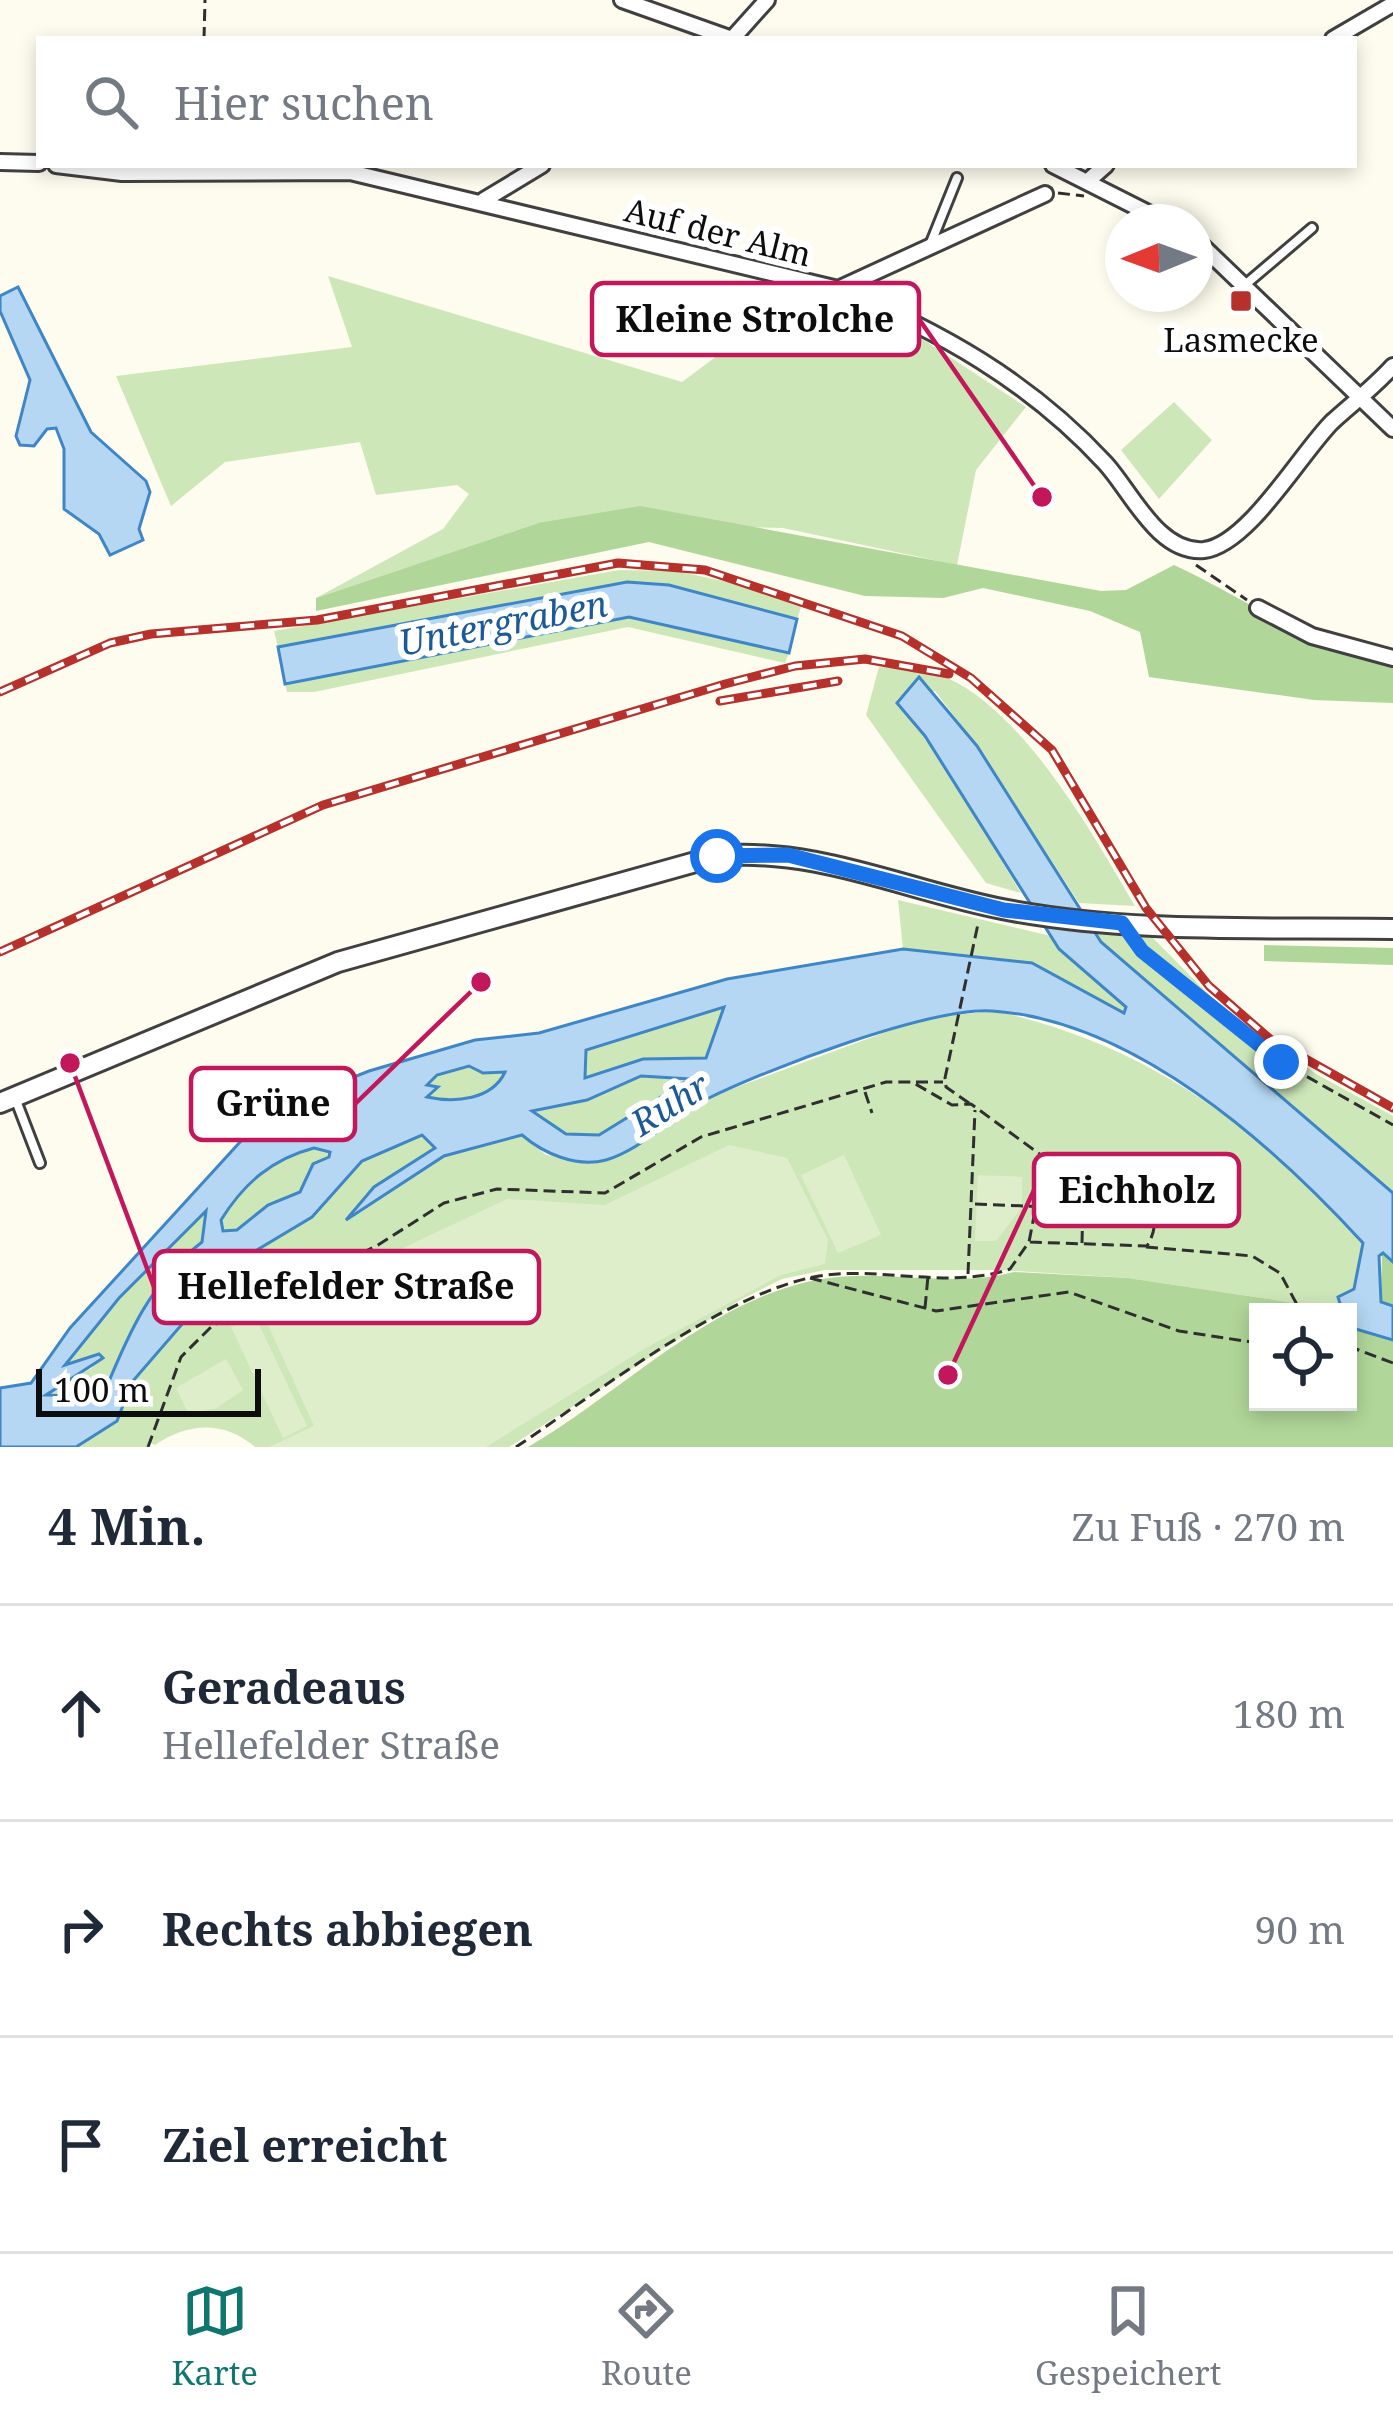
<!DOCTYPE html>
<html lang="de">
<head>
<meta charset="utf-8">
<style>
	:root { --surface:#fff; --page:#f2f2f3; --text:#1f2937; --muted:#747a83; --line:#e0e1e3; --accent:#0f766e }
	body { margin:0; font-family:"Noto Serif",serif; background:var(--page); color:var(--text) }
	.controls { position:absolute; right:36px; bottom:36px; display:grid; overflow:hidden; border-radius:0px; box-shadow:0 6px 18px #0003 }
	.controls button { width:108px; height:108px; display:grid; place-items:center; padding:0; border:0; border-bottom:3px solid var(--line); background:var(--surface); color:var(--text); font:60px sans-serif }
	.compass { position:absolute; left:1105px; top:204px; width:108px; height:108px; border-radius:50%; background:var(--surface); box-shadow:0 6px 18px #0003; rotate:269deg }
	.scale { position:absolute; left:36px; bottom:30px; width:225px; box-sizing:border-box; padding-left:12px; border:6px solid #0d0d0d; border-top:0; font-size:33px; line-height:42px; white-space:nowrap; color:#0d0d0d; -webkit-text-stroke:9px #fff; paint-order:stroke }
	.stop { position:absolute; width:36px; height:36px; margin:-27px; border:9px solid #1a73e8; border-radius:50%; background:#fff }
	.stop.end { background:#1a73e8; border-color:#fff; box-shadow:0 3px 12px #0008 }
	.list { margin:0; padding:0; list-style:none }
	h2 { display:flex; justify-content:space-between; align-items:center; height:156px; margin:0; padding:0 48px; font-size:51px }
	h2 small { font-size:39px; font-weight:400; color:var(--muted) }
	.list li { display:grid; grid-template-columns:78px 1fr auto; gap:36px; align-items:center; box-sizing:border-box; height:216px; padding:0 48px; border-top:3px solid var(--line) }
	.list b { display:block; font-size:45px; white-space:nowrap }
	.list p { margin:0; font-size:39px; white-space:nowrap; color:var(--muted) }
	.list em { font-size:39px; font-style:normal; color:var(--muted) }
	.icon { flex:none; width:66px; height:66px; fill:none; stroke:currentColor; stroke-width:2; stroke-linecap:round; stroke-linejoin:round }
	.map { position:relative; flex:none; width:1393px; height:1447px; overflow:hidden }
	.search { position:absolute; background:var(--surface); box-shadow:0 6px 18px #0003; left:36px; right:36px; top:36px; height:132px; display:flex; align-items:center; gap:30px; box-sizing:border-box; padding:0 42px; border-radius:0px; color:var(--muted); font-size:45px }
	.sheet { height:804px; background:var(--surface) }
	nav { display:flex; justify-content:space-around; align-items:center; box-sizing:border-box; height:168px; border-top:3px solid var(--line); background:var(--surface); font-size:33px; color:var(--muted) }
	nav a { display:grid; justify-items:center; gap:6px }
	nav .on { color:var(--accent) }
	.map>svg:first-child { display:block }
	.green { fill:#cde7b9 }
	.forest { fill:#b0d799 }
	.pitch { fill:#dfeeca }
	.water { fill:#b5d7f3; stroke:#3f86c6; stroke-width:3; fill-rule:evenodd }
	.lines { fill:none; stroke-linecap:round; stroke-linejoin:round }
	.service-casing { stroke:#404040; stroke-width:14 }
	.minor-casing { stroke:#404040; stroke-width:20 }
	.tertiary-casing { stroke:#404040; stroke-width:24 }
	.path { stroke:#2f2f2f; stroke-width:3; stroke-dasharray:12 6; stroke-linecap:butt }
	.service { stroke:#fff; stroke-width:8 }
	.minor { stroke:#fff; stroke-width:14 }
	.tertiary { stroke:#fff; stroke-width:18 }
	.rail-casing { stroke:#b6302c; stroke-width:9 }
	.rail { stroke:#fff; stroke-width:4.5; stroke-dasharray:14; stroke-linecap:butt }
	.route { stroke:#1a73e8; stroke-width:15 }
	.poi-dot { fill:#b6302c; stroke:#fff; stroke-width:4.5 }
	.labels { text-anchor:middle; stroke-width:12; stroke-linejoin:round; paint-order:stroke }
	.street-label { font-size:33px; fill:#0d0d0d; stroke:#fff }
	.poi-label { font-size:33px; fill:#0d0d0d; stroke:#fff }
	.water-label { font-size:36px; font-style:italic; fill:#1c5998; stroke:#fff }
	.leader { fill:none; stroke:#c2185b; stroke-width:4.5 }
	.callout-dot { fill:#c2185b; stroke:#fff; stroke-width:4.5 }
	.callout { fill:#fff; stroke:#c2185b; stroke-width:4.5 }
	.callout-label { font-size:36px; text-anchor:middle; font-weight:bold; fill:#0d0d0d }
</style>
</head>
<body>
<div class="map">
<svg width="1393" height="1447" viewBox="0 0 1393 1447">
	<rect width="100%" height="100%" fill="#fefcee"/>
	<path class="green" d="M328,276L682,382L797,296L904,327L1026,407L976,470L957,565L783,528L538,523L316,598L443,529L469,494L457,485L376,495L360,442L225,462L171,506L116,376L352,347Z
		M1174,402L1212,440L1159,499L1121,450Z
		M619,570L677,571L804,599L797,619L669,585L627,582L278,647L274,631Z
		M629,617L789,653L785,663L628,627L314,692H287L285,684Z
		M879,667C897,668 918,667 935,673C1018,700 1093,834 1135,906L1079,903L977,746L935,691L897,703L925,735L1021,893L986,883L866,715Z
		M898,900L1051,936L1072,962L1126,1007L1124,1014L1032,963L903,949Z
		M1094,930L1152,937L1229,1015L1318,1075L1393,1116V1193L1111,953Z
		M725,1006L706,1058L643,1059L585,1079L586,1050Z
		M995,1011C1151,1046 1257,1127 1363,1243L1354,1289L1338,1297L1342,1310L1128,1278L1000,1270H825L782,1279L740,1300L509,1447H255C223,1420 188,1423 155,1445L148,1442V1447H76L117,1421L132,1382L235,1263L312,1217L362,1161L422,1135L436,1148L374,1187L350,1217L444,1156L522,1135L546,1155L605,1160L707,1098L924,1018Z
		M469,1066L505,1071C492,1100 456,1104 427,1097L426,1086L437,1075Z
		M641,1076L692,1078L599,1135L566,1134L531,1110L587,1100Z
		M314,1148L330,1152L329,1157L313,1165L300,1192L268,1205L237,1230L222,1231C217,1188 281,1156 314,1148Z
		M206,1210L202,1242L170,1267L105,1391L58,1400L44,1394L92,1368L98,1355L64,1366L119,1298Z"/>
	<path class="forest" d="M640,506L1101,591L1126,590L1174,565C1248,599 1311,648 1393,664V703L1314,700L1149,677L1140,632L1090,611L983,588L943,598L865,596L649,542L316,611V598L538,523Z
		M1264,945L1393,948V965L1264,961Z
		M1382,1253L1393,1262V1306L1381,1302Z
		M1014,1272L1128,1278L1342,1310L1258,1312V1402H1348V1324L1393,1340V1447H528C623,1392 710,1298 822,1279C886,1268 951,1289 1014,1272Z"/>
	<path class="pitch" d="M729,1145L787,1158L828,1240L825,1264L781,1275L649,1346L486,1447H269L314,1426L263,1314L507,1199L605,1205Z
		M844,1155L881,1235L838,1253L801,1175Z
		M978,1175L1022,1177V1207L996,1241H975Z
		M255,1316L307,1426L283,1438L231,1327Z
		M226,1359L243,1390L215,1409L188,1413L176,1388Z"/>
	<path class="water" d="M18,287L91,432L146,481L150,492L139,529L143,540L110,555L99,534L64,509V449L56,428L47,429L34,446L20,445L16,436L30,380L0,311V296Z
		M627,582L669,585L797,619L789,653L629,617L285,684L278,647Z
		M919,677L977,746L1101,942L1393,1193V1262L1383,1253L1379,1256L1381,1302L1393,1306V1340L1349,1327L1348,1312L1342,1310L1338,1297L1354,1289L1363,1243C1272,1144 1134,1020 992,1011C930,1007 767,1069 707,1099C674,1115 641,1150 606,1160C576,1168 543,1153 522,1135L444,1156L346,1220L374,1187L435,1148L422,1135L362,1161L312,1217L235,1263L132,1382L117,1421L76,1447H0V1388L31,1383L70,1328L241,1141L316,1092L369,1071L475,1040L539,1033L727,979L903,949L1032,963L1124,1013L1126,1007L1059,949L925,736L897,703ZM724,1007L706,1058L643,1059L585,1078L586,1050ZM469,1066L483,1073L505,1072C492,1100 455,1103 427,1097L438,1087L427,1085L437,1075ZM641,1076L690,1079L599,1135L566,1134L532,1111L587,1100ZM314,1148L330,1152L329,1157L313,1164L300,1192L268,1205L237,1230L223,1231L221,1220C244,1183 272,1159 314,1148ZM206,1211L202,1242C151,1282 129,1332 105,1391L96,1397L46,1395L103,1358L99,1354L65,1365L119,1298Z"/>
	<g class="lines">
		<g class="service-casing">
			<path id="service" d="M930,245L957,178
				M1246,284L1312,228
				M15,1098L40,1163"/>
		</g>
		<g class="minor-casing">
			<path id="minor" d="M622,0L732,39
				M732,39L767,0
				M1333,39L1393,4
				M0,162L39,163
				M56,165L122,173L350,172L838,289C940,331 1029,381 1105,463C1131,491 1158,554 1204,550C1248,545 1301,453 1332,422C1353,403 1374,387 1393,366
				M1053,165L1166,222
				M1089,180L1106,165
				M484,200L542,165
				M1195,239L1393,429
				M838,289L1045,194
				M1258,608L1312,636L1393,658"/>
		</g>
		<g class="tertiary-casing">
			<path id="tertiary" d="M0,1103L338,962L717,856C817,847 905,890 1002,909C1130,934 1263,927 1393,929"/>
		</g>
		<path class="path" d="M204,39L205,0
			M1058,193L1084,196
			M1196,565L1247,600
			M1137,944L1281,1062L1393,1125
			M916,1082H943
			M865,1092L872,1113
			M969,1103L946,1087L945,1078L978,924
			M975,1204L1152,1211
			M1082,1243L1084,1158
			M1146,1247L1252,1256L1280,1273L1301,1312
			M968,1274L975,1110
			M810,1278L936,1311L1069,1292L1179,1331L1258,1343
			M925,1308L928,1276
			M1348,1346L1393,1363
			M148,1447L181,1357L212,1326L378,1245L444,1203L497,1189L605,1193L701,1137L886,1082H912L952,1105L971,1104L1045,1158L1122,1162C1150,1177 1165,1218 1147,1246L1029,1242
			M516,1447C597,1393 725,1292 819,1276C880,1266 950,1290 1010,1269L1029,1242L1045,1159"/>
		<use href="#service" class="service"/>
		<use href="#minor" class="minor"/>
		<use href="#tertiary" class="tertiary"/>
		<g class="rail-casing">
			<path id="rail" d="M0,692L110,643L151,634L317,620L618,563L705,570L902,636L971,678L1052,750L1146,908L1209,986L1270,1039L1393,1108
				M720,701L838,681
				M0,952L323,805L725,684L795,666L865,659L949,674"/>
		</g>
		<use href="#rail" class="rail"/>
	</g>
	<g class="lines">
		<path class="route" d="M717,856L788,855L1004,910L1122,923L1142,951L1281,1062"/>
	</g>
	<rect class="poi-dot" x="1229" y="289" width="24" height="24" rx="6"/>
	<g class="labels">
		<g class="street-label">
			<text transform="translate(718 232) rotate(14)" y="12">Auf der Alm</text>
		</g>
		<g class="poi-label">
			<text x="1241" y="352">Lasmecke</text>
		</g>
		<g class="water-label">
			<text transform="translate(503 623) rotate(-11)" y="13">Untergraben</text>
			<text transform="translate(670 1104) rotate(-32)" y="13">Ruhr</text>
		</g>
	</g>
	<path class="leader" d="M1042 497L919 319M481 982L355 1104M948 1375L1034 1190M70 1063L154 1287"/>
	<g class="callout-dot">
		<circle cx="1042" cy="497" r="12"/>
		<circle cx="481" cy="982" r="12"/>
		<circle cx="948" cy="1375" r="12"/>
		<circle cx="70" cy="1063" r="12"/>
	</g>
	<g class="callout">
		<rect x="592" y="283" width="327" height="72" rx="12"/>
		<rect x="191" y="1068" width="164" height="72" rx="12"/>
		<rect x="1034" y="1154" width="205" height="72" rx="12"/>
		<rect x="154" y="1251" width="385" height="72" rx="12"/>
	</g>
	<g class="callout-label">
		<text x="755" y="332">Kleine Strolche</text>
		<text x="273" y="1116">Grüne</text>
		<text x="1137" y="1203">Eichholz</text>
		<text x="346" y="1299">Hellefelder Straße</text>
	</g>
</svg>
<div class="controls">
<button><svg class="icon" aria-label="locate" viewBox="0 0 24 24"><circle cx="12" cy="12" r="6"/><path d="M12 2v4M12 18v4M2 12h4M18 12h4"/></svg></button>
</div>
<svg class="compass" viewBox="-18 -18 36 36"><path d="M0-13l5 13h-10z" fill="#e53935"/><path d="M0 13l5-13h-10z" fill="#747a83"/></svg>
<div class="scale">100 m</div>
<div class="stop" style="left:717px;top:856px"></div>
<div class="stop end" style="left:1281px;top:1062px"></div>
<div class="search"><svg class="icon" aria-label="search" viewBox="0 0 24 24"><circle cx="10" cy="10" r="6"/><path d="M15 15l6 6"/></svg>Hier suchen</div>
</div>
<section class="sheet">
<h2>4 Min.<small>Zu Fuß · 270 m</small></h2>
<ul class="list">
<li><svg class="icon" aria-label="ahead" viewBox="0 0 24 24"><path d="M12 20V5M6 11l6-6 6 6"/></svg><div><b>Geradeaus</b><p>Hellefelder Straße</p></div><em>180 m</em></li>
<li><svg class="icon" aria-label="right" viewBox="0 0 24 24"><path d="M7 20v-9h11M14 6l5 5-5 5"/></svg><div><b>Rechts abbiegen</b></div><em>90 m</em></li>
<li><svg class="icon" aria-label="arrive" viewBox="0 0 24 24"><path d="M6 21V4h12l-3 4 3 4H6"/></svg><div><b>Ziel erreicht</b></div></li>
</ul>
</section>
<nav>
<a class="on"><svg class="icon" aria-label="map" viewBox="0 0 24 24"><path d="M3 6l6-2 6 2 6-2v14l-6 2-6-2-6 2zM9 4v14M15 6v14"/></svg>Karte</a>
<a><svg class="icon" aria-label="directions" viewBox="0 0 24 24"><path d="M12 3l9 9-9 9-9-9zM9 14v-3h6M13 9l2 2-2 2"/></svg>Route</a>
<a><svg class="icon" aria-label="saved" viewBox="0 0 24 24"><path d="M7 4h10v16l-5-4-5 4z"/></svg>Gespeichert</a>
</nav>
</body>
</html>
